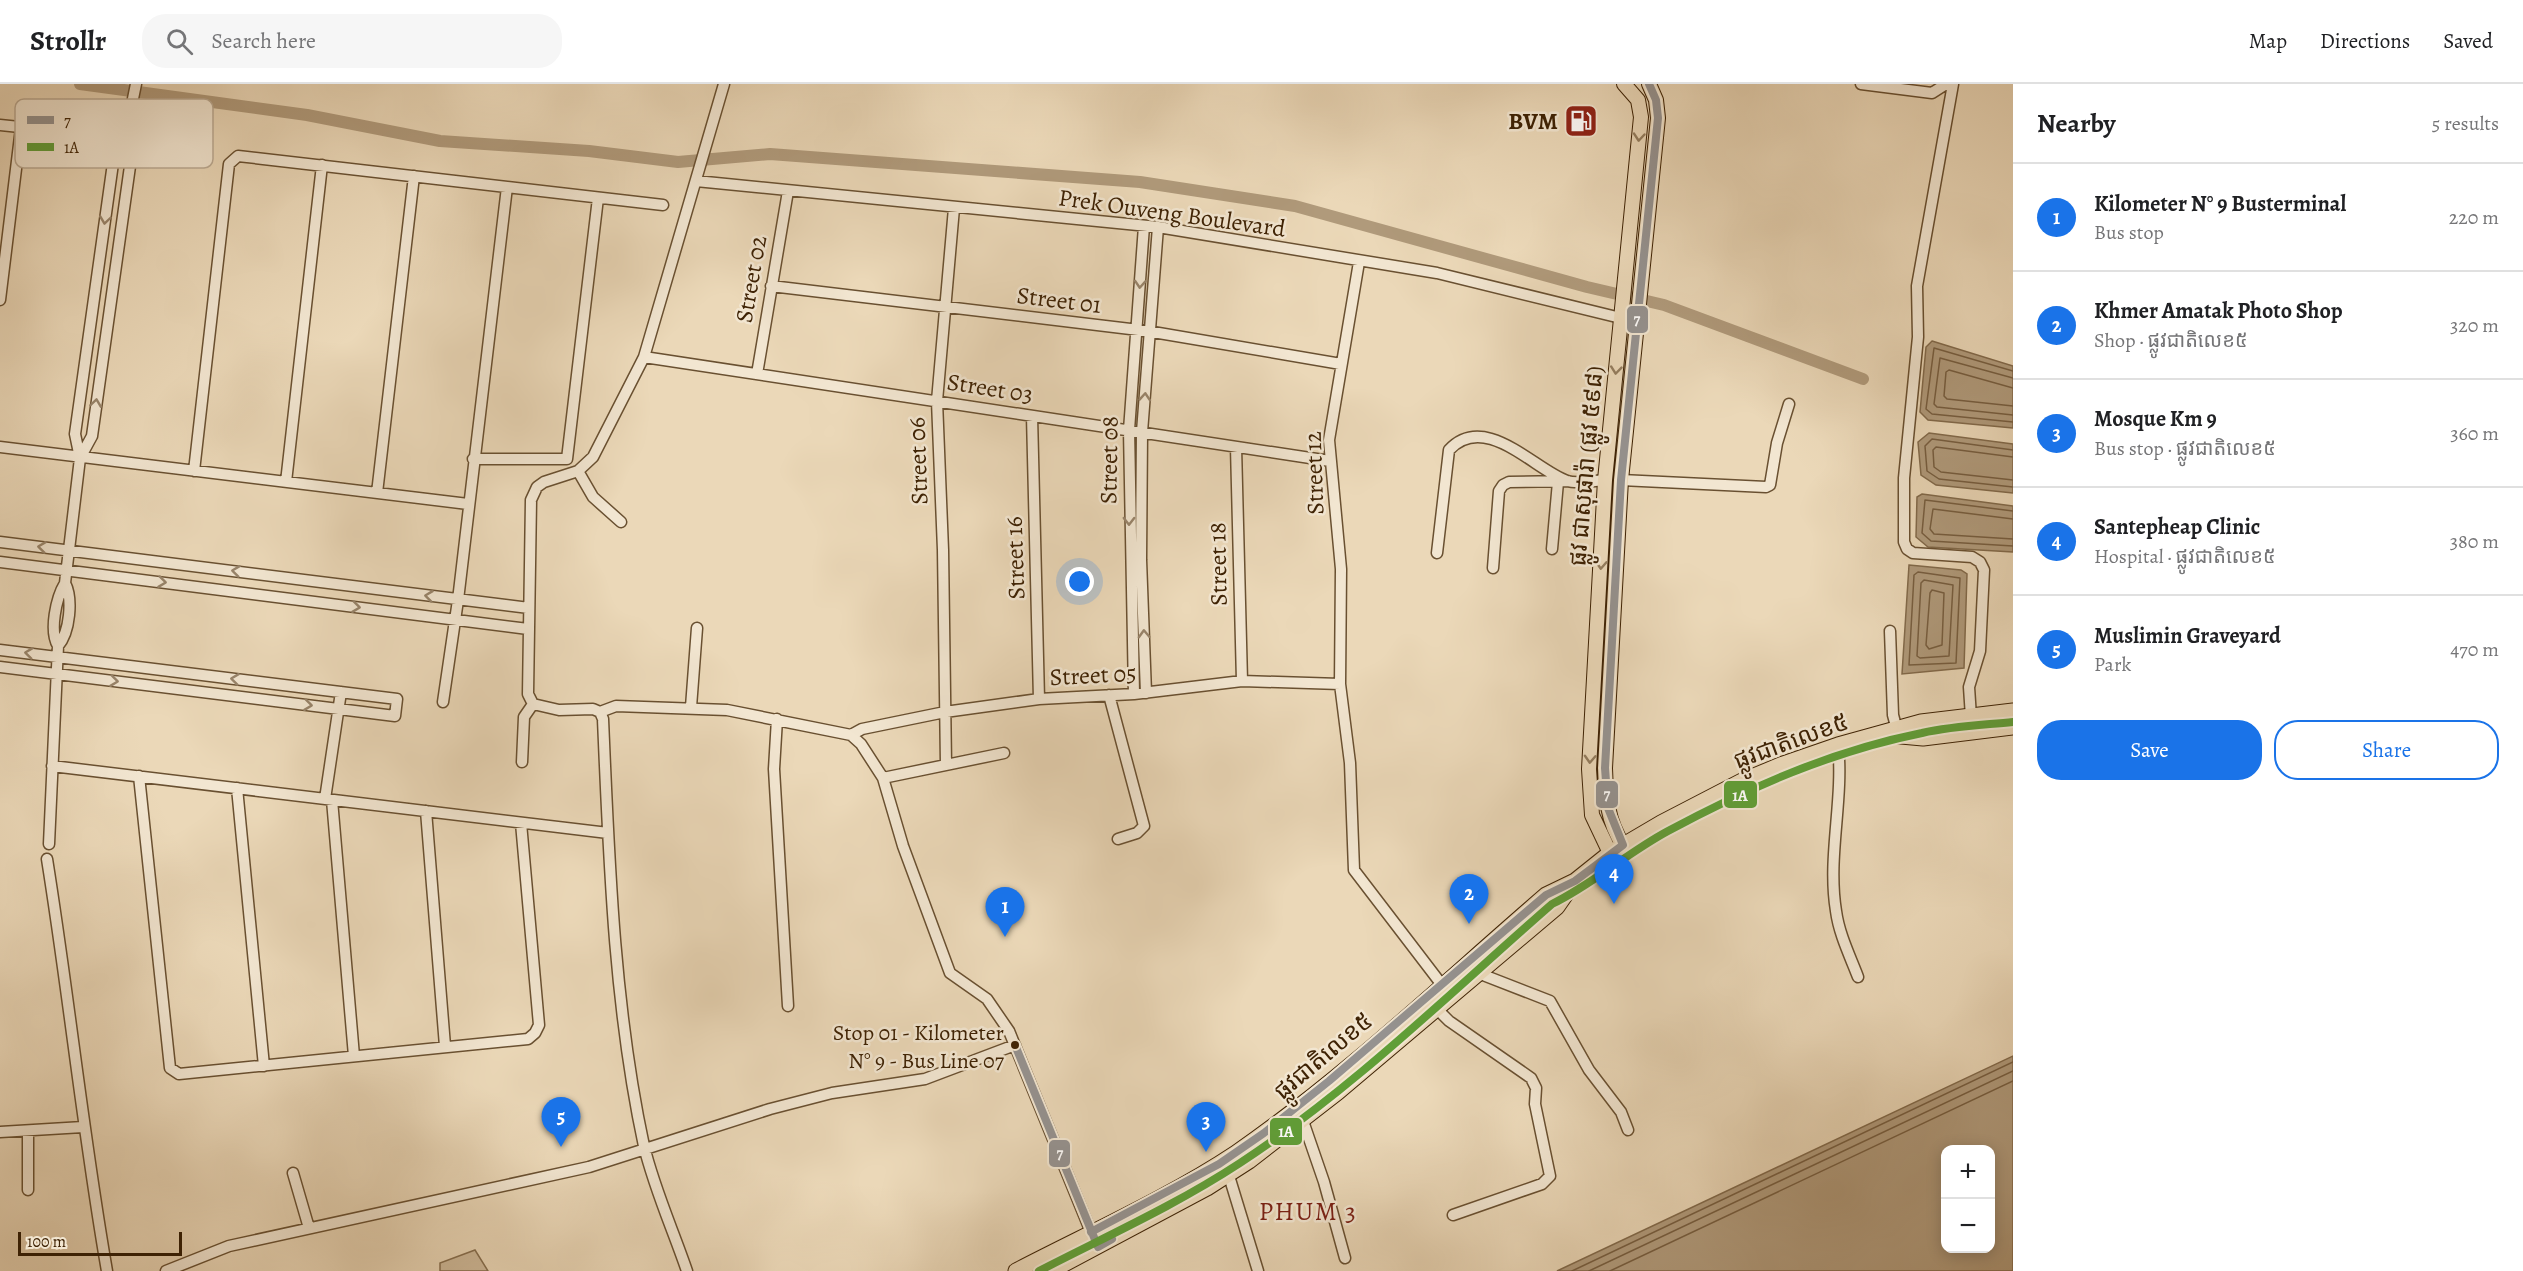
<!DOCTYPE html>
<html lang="en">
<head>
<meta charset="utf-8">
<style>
	:root { --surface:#fff; --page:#f6f6f6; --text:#202124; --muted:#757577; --line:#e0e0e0; --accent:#1a73e8 }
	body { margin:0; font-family:Alegreya,"Noto Sans Khmer",serif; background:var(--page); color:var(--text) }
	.controls { position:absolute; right:18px; bottom:18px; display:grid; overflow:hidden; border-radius:12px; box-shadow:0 3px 15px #0003 }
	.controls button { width:54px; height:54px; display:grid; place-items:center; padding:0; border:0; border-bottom:2px solid var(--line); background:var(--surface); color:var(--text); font:30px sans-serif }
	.scale { position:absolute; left:18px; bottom:15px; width:164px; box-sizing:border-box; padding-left:6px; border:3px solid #3e2204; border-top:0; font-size:16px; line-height:21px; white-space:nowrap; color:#3e2204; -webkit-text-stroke:4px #f2e6d1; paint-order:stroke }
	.you { position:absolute; left:1080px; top:498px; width:21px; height:21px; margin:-15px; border:4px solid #fff; border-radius:50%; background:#1a73e8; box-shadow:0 0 0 9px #1a73e833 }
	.badge { display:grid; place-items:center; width:39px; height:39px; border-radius:50%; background:var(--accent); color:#fff; font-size:20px; font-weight:700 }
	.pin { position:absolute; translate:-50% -50px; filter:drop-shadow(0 2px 3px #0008) }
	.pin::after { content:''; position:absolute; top:32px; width:21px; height:18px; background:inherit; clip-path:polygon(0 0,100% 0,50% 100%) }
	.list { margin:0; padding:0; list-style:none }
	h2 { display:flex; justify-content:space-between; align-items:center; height:78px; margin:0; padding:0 24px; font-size:26px }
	h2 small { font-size:20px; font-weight:400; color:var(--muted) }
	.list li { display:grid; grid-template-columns:39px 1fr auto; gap:18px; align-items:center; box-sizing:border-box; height:108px; padding:0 24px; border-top:2px solid var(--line) }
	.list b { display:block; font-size:22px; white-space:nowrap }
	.list p { margin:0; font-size:20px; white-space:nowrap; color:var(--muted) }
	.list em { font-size:20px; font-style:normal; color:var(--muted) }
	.actions { display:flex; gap:12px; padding:18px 24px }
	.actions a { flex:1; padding:14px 0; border:2px solid var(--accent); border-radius:24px; text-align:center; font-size:21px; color:var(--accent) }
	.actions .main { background:var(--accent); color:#fff }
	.icon { flex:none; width:33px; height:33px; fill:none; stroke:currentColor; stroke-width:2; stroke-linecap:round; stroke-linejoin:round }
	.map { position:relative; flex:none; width:2013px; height:1187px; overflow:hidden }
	header { display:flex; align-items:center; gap:36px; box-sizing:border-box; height:84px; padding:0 30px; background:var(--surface); border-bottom:2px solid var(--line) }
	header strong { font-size:28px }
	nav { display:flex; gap:33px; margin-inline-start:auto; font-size:21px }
	.search { width:420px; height:54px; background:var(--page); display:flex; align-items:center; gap:15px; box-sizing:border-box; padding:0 21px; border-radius:24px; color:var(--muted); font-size:22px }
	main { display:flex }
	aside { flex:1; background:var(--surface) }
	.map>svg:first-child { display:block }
	.green { fill:#ceb999; stroke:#866e4e; stroke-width:1.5 }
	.water { fill:#b09a7b; stroke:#826a4b; stroke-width:1.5; fill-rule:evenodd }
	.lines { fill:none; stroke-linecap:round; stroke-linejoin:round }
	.shore { stroke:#775e40; stroke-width:1.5 }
	.canal { stroke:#b09a7b; stroke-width:12 }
	.minor-casing { stroke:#695031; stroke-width:13 }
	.major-casing { stroke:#3e2204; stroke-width:16 }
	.highway-casing { stroke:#3e2204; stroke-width:17 }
	.minor { stroke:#f2e6d1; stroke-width:10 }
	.major { stroke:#ebd8b8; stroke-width:14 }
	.highway { stroke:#ebd8b8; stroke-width:15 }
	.bus-1-casing { stroke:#f2e6d1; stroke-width:12 }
	.bus-2-casing { stroke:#f2e6d1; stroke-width:12 }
	.bus-1 { stroke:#959290; stroke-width:8 }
	.bus-2 { stroke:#609e37; stroke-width:8 }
	.oneway { stroke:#947d5e }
	.oneway2 { stroke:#98846a }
	.bus-dot { fill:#3e2204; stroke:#f2e6d1; stroke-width:2 }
	.labels { text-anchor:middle; stroke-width:5; stroke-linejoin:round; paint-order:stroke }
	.bus-label { font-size:22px; fill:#3e2204; stroke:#f2e6d1; text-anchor:end }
	.poi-label { font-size:24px; font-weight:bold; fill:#3e2204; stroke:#f2e6d1; text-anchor:end }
	.street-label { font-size:24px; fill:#3e2204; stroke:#f2e6d1 }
	.neighbourhood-label { font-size:26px; letter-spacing:1.5px; fill:#7a1f14; stroke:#f2e6d1 }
	.key { fill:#f2e6d1; stroke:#bcab94; stroke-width:1.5 }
	.key-label { font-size:16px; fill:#3e2204 }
	.line-badge { stroke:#f2e6d1; stroke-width:2 }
	.badge-label { font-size:16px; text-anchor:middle; font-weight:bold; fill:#fff }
</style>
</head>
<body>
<header>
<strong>Strollr</strong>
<div class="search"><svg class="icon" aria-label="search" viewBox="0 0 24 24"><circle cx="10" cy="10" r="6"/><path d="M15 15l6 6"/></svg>Search here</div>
<nav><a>Map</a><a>Directions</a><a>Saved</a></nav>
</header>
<main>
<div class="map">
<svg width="2013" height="1187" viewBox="0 0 2013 1187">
	<rect width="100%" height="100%" fill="#ebd8b8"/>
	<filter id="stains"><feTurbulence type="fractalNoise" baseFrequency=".00333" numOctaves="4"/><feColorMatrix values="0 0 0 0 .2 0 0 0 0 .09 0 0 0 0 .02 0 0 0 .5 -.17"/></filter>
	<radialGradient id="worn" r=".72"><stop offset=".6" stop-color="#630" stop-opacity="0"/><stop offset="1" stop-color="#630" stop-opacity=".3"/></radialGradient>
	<path class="green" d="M475,1166L488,1187H440V1179Z"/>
	<path class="water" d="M1932,257L2013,282V344L1928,336L1920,328L1926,263Z
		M1929,349L2013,360V409L1936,401L1921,391L1918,358Z
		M1922,410L2013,422V468L1928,463L1916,453L1917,413Z
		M1909,481L1961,486L1967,490L1964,584L1902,590Z
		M2013,972V1187H1557ZM1946,1066H1990V1164H1946Z"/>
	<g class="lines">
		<path class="shore" d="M2013,287L1934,264L1926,325L1932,330L2013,338
			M2013,294L1940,274L1934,320L1937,323L2013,331
			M2013,304L1949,286L1946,288L1944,312L1947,315L2013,322
			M2013,366L1932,355L1925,362L1927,387L1939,395L2013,403
			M2013,373L1936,363L1933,366L1934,383L1941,388L2013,396
			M2013,427L1925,416L1922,449L1931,457L2013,462
			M2013,435L1933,425L1930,445L1934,450L2013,455
			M1918,488L1960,494L1956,579L1909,581L1914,491Z
			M1924,496L1953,501L1949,572L1920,574L1917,572L1921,499Z
			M1932,506L1944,509L1942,561L1929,565L1926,561L1930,509Z
			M1572,1187L2013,978
			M1589,1187L2013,987
			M1610,1187L2013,997"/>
		<path class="canal" d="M80,0L307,31L440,57L589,67L678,78L770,70L1140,98L1295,122L1587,203L1664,221L1863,295"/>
		<g class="minor-casing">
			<path id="minor" d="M1861,0L1932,9L1946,0
				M1953,0L1917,202L1918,253L1904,394V458L1907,465L1913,469L1972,473L1980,478L1984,486L1980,567L1969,603L1971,633
				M0,41L58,47
				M696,97L1158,143L1437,189L1637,238
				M1359,178L1329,356L1341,485L1340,600L1350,679L1354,786L1442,901
				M771,202L1147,247L1341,280
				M0,216L21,44
				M644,273L1330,377
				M757,290L788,107
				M1032,332L1039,615
				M0,363L468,420
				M1236,363L1242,597
				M80,374L92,352L132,68L127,44
				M473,375H567L598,114
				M194,387L229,80L238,72L663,121
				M578,387L593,413L621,438
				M1621,396L1766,403L1770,401L1777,359L1789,320
				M286,398L322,81
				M377,409L414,92
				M0,458L529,524
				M1552,465L1558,398
				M1437,469L1449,366C1485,327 1535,386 1567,397C1577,400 1594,397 1605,396
				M0,478L528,545
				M1493,484L1499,407L1503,401L1509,398L1568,397
				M65,499L80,374L75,350L115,65L127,44L136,0
				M65,499C73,515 70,548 58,562C49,547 56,514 65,499Z
				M1890,547L1893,631L1897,646
				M0,566L397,615L395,632L0,583
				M1146,609L1141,476L1142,348L1158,143
				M1134,610L1129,346L1144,142
				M1109,611L1144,742L1137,749L1118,755
				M443,618L458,516L507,103
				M691,623L697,544
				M600,628L616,622L727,626L851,651L861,660L883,694L903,762L950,889L987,915L1009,947L1093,1153
				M777,635L774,685L788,922
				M851,651L862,645L945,628L1039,615L1134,610L1242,597L1340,600
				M1838,661C1844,716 1827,773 1836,827C1839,850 1850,872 1858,893
				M522,678L524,633L533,620
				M946,681L943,466L937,317L954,124
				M52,682L608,749
				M139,692L170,984L179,990L528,955L535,949L539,941L521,739
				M883,694L1004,669
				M237,704L264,982
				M325,715L341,608
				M332,716L354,972
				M426,727L445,962
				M49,760L58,562
				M47,775C69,912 83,1050 107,1187
				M1478,889L1550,917L1589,986L1621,1028L1628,1046
				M1437,925L1449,937L1531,994L1536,1004L1535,1020L1550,1092L1542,1100L1453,1131
				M1303,1037L1324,1098L1345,1174
				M0,1048L83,1043
				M28,1048V1106
				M293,1089L309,1144
				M1229,1092L1258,1187
				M166,1187L229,1162L589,1083L770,1025L832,1009L925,995L1015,961
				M687,1187C673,1146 654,1104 644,1062C614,923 609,777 603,635L600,628L593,625L559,626L533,620L528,610L531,416L537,403L544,398L578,387L593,373L644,273L724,0"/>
		</g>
		<g class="major-casing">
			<path id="major" d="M1623,761C1607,736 1606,714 1605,684L1621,396L1658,34L1656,16L1649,0
				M1610,769L1592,731L1589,685L1605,396L1641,33L1638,16L1624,0"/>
		</g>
		<g class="highway-casing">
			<path id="highway" d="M1890,651L1923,654L2013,643
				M1016,1187C1087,1150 1170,1113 1236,1069C1346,993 1445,898 1546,811L1575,797L1610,769L1661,739L1742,697L1783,680L1838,661L1921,638L2013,627
				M1051,1187L1207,1104L1249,1077L1338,1008L1557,823L1573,800"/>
		</g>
		<use href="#minor" class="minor"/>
		<use href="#major" class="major"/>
		<use href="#highway" class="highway"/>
		<g class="bus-1-casing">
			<path id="bus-1" d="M1015,961L1098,1163L1112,1155
				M1091,1148L1219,1080L1264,1049L1329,997L1546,811L1575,797L1623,761L1608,724L1605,684L1621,396L1658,34L1656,16L1649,0"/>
		</g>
		<g class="bus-2-casing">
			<path id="bus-2" d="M1039,1187C1107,1152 1176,1121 1240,1079C1353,1005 1451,908 1552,820C1593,800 1627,769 1668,747C1748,704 1832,667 1922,649C1952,642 1983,641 2013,638"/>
		</g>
		<use href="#bus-1" class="bus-1"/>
		<use href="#bus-2" class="bus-2"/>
	</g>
	<defs><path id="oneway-chevron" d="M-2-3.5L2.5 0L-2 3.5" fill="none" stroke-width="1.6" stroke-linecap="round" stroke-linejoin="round" transform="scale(1.5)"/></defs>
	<g class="oneway">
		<use href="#oneway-chevron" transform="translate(1639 53) rotate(95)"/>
		<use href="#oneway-chevron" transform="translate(1616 286) rotate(96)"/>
		<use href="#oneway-chevron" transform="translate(1601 481) rotate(93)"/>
		<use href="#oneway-chevron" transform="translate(1590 675) rotate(93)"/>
	</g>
	<g class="oneway2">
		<use href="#oneway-chevron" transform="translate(105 136) rotate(98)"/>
		<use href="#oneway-chevron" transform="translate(1140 200) rotate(94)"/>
		<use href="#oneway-chevron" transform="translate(1145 313) rotate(-86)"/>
		<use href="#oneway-chevron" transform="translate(96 319) rotate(-82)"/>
		<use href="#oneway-chevron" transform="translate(1129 437) rotate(90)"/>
		<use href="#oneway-chevron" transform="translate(42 463) rotate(-173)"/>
		<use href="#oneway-chevron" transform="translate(236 487) rotate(-173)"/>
		<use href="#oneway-chevron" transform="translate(162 498) rotate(7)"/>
		<use href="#oneway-chevron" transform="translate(429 512) rotate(-173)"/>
		<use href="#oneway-chevron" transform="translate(356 523) rotate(7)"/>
		<use href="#oneway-chevron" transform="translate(1144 550) rotate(-92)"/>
		<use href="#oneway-chevron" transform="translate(29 569) rotate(-173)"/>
		<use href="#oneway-chevron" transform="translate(235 595) rotate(-173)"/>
		<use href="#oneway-chevron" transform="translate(114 597) rotate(7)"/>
		<use href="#oneway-chevron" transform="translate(308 621) rotate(7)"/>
	</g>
	<defs>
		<g id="fuel-square" transform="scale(1.725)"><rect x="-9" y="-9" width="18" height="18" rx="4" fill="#8f2418" stroke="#f2e6d1"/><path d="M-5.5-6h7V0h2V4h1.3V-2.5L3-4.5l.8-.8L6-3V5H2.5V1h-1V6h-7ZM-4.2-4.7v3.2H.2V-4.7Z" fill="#fff"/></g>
	</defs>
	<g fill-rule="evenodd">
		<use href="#fuel-square" x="1581" y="37"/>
	</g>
	<circle class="bus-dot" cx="1015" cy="961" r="5"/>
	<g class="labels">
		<g class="bus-label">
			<text x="1004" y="956">Stop 01 - Kilometer<tspan x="1004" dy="28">N° 9 - Bus Line 07</tspan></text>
		</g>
		<g class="poi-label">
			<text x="1558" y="45">BVM</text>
		</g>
		<g class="street-label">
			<text transform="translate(1172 129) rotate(8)" y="8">Prek Ouveng Boulevard</text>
			<text transform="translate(751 195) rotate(-80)" y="8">Street 02</text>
			<text transform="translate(1059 216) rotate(7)" y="8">Street 01</text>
			<text transform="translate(990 304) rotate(9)" y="8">Street 03</text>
			<text transform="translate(1109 376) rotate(-89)" y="8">Street 08</text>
			<text transform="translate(918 377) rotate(-92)" y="8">Street 06</text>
			<text transform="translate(1586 382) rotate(-85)" y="8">ផ្លូវ ជាសុផារ៉ា (ផ្លូវ ៥៩៨)</text>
			<text transform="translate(1314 389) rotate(-92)" y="8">Street 12</text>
			<text transform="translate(1015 474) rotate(-92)" y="8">Street 16</text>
			<text transform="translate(1218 480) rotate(-91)" y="8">Street 18</text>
			<text transform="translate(1093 591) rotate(-3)" y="8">Street 05</text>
			<text transform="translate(1791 657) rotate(-20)" y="8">ផ្លូវជាតិលេខ៥</text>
			<text transform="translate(1323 972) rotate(-40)" y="8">ផ្លូវជាតិលេខ៥</text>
		</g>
		<g class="neighbourhood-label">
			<text x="1308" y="1136">PHUM 3</text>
		</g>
	</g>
	<rect x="15" y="15" width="198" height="69" rx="9" class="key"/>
	<rect x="27" y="32" width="27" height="8" fill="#959290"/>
	<rect x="27" y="59" width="27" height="8" fill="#609e37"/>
	<g class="key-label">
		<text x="64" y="42">7</text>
		<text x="64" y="69">1A</text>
	</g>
	<g class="line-badge">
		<rect x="1626" y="221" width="23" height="29" rx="6" fill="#959290"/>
		<rect x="1595" y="696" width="24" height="29" rx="6" fill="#959290"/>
		<rect x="1723" y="696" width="35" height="29" rx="6" fill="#609e37"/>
		<rect x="1269" y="1033" width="34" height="29" rx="6" fill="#609e37"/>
		<rect x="1048" y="1055" width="23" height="29" rx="6" fill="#959290"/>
	</g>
	<g class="badge-label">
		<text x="1637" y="241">7</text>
		<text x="1607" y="716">7</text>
		<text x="1740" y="717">1A</text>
		<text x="1286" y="1053">1A</text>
		<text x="1060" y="1075">7</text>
	</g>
	<rect width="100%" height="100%" filter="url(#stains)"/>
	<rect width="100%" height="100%" fill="url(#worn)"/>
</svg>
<div class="controls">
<button>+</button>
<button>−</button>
</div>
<div class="scale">100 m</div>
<div class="you"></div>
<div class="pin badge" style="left:1005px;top:853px">1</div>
<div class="pin badge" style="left:1469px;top:840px">2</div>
<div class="pin badge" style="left:1206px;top:1068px">3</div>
<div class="pin badge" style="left:1614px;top:820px">4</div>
<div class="pin badge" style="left:561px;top:1063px">5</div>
</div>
<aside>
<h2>Nearby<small>5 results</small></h2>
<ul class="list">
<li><span class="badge">1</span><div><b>Kilometer N° 9 Busterminal</b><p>Bus stop</p></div><em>220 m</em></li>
<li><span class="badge">2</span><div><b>Khmer Amatak Photo Shop</b><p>Shop · ផ្លូវជាតិលេខ៥</p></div><em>320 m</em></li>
<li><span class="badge">3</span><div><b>Mosque Km 9</b><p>Bus stop · ផ្លូវជាតិលេខ៥</p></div><em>360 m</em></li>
<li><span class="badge">4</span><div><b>Santepheap Clinic</b><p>Hospital · ផ្លូវជាតិលេខ៥</p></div><em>380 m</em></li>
<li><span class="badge">5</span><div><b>Muslimin Graveyard</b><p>Park</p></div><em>470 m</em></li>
</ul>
<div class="actions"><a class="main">Save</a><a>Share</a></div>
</aside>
</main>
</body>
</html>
